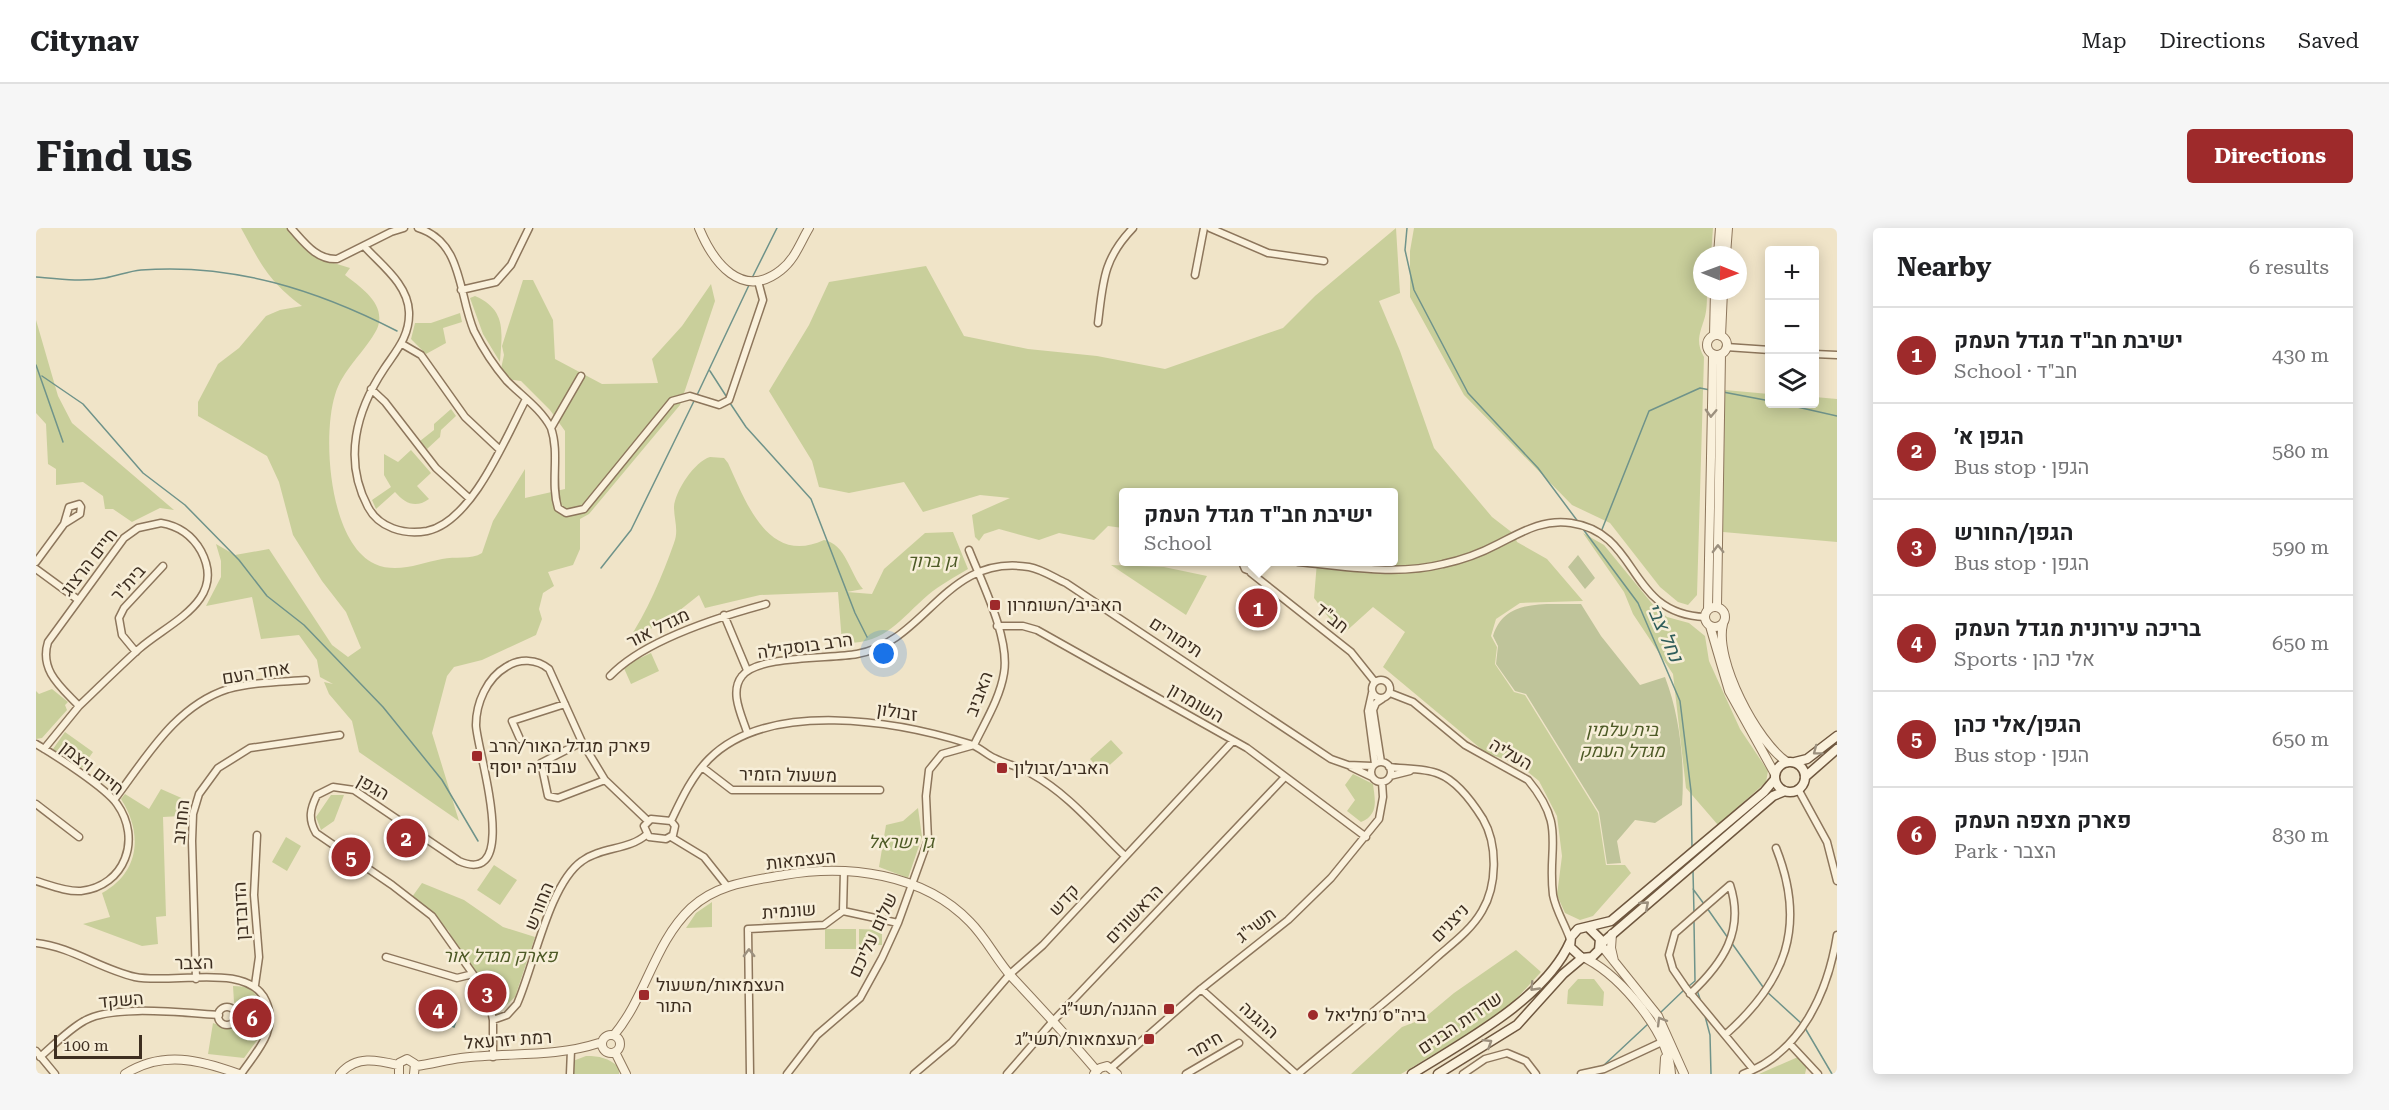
<!DOCTYPE html>
<html lang="en">
<head>
<meta charset="utf-8">
<style>
	:root { --surface:#fff; --page:#f6f6f6; --text:#202124; --muted:#757577; --line:#e0e0e0; --accent:#9e2a2b }
	body { margin:0; font-family:"Roboto Serif",Heebo,serif; background:var(--page); color:var(--text) }
	.controls { position:absolute; right:18px; top:18px; display:grid; overflow:hidden; border-radius:6px; box-shadow:0 3px 15px #0003 }
	.controls button { width:54px; height:54px; display:grid; place-items:center; padding:0; border:0; border-bottom:2px solid var(--line); background:var(--surface); color:var(--text); font:30px sans-serif }
	.compass { position:absolute; left:1657px; top:18px; width:54px; height:54px; border-radius:50%; background:var(--surface); box-shadow:0 3px 15px #0003; rotate:91deg }
	.scale { position:absolute; left:18px; bottom:15px; width:88px; box-sizing:border-box; padding-left:6px; border:3px solid #3d2e20; border-top:0; font-size:16px; line-height:21px; white-space:nowrap; color:#3d2e20; -webkit-text-stroke:4px #f7eed8; paint-order:stroke }
	.you { position:absolute; left:848px; top:426px; width:21px; height:21px; margin:-15px; border:4px solid #fff; border-radius:50%; background:#1a73e8; box-shadow:0 0 0 9px #1a73e833 }
	.badge { display:grid; place-items:center; width:39px; height:39px; border-radius:50%; background:var(--accent); color:#fff; font-size:20px; font-weight:700 }
	.pin { position:absolute; translate:-50% -50%; border:3px solid #fff; box-shadow:0 2px 6px #0006 }
	.popup { position:absolute; left:1083px; top:260px; width:279px; height:78px; box-sizing:border-box; display:grid; place-content:center; border-radius:6px; background:var(--surface); filter:drop-shadow(0 2px 4px #0005); font-size:20px; white-space:nowrap; color:var(--muted) }
	.popup b { font-size:22px; color:var(--text) }
	.popup::after { content:''; position:absolute; left:50%; top:100%; margin-left:-12px; border:12px solid transparent; border-top-color:var(--surface) }
	.list { margin:0; padding:0; list-style:none }
	h2 { display:flex; justify-content:space-between; align-items:center; height:78px; margin:0; padding:0 24px; font-size:26px }
	h2 small { font-size:20px; font-weight:400; color:var(--muted) }
	.list li { display:grid; grid-template-columns:39px 1fr auto; gap:18px; align-items:center; box-sizing:border-box; height:96px; padding:0 24px; border-top:2px solid var(--line) }
	.list b { display:block; font-size:22px; white-space:nowrap }
	.list p { margin:0; font-size:20px; white-space:nowrap; color:var(--muted) }
	.list em { font-size:20px; font-style:normal; color:var(--muted) }
	.icon { flex:none; width:33px; height:33px; fill:none; stroke:currentColor; stroke-width:2; stroke-linecap:round; stroke-linejoin:round }
	.map { position:relative; flex:none; width:1801px; height:846px; overflow:hidden; border-radius:6px }
	header { display:flex; align-items:center; gap:36px; box-sizing:border-box; height:84px; padding:0 30px; background:var(--surface); border-bottom:2px solid var(--line) }
	header strong { font-size:28px }
	nav { display:flex; gap:33px; margin-inline-start:auto; font-size:21px }
	.intro { display:flex; align-items:center; justify-content:space-between; box-sizing:border-box; height:144px; padding:0 36px }
	h1 { margin:0; font-size:42px }
	.button { padding:15px 27px; border-radius:6px; background:var(--accent); color:#fff; font-size:21px; font-weight:700 }
	main { display:flex; gap:36px; padding:0 36px }
	aside { flex:1; background:var(--surface); border-radius:6px; box-shadow:0 3px 15px #0003 }
	.map>svg:first-child { display:block }
	.green { fill:#c9cf9b }
	.cemetery { fill:#bfc49a }
	.water { fill:#a9c4bc; stroke:#6f938a; stroke-width:1.5 }
	.lines { fill:none; stroke-linecap:round; stroke-linejoin:round }
	.stream { stroke:#6f938a; stroke-width:1.5 }
	.minor-casing { stroke:#8d765c; stroke-width:9 }
	.tertiary-casing { stroke:#8d765c; stroke-width:10 }
	.secondary-casing { stroke:#6f573f; stroke-width:11 }
	.minor { stroke:#faf1dc; stroke-width:6 }
	.tertiary { stroke:#faf1dc; stroke-width:8 }
	.secondary { stroke:#faf1dc; stroke-width:8 }
	.oneway { stroke:#9c907e }
	.poi-dot { fill:#9e2a2b; stroke:#f7eed8; stroke-width:2 }
	.labels { text-anchor:middle; stroke-width:5; stroke-linejoin:round; paint-order:stroke }
	.park-label { font-size:18px; font-style:italic; fill:#4d5a26; stroke:#f7eed8 }
	.street-label { font-size:18px; fill:#3d2e20; stroke:#f7eed8 }
	.poi-label { font-size:18px; fill:#3d2e20; stroke:#f7eed8; text-anchor:start }
	.water-label { font-size:20px; font-style:italic; fill:#2f5d5a; stroke:#f7eed8 }
</style>
</head>
<body>
<header>
<strong>Citynav</strong>
<nav><a>Map</a><a>Directions</a><a>Saved</a></nav>
</header>
<div class="intro"><h1>Find us</h1><a class="button">Directions</a></div>
<main>
<div class="map">
<svg width="1801" height="846" viewBox="0 0 1801 846">
	<rect width="100%" height="100%" fill="#f0e4c8"/>
	<path class="green" d="M205,0H257L288,32L314,40L309,47C327,61 351,77 341,101C329,124 306,142 299,167C286,209 293,315 339,336C361,346 385,335 406,331C419,328 435,332 446,325L457,293L489,241V270L529,261V203L514,182L485,153L463,150L468,127L466,118L487,52H497L517,92L519,131L566,156L622,155L616,131L646,98L675,56L679,73L644,177L553,286L544,291V321L537,337L512,344L518,358L507,365L503,381L506,391L500,407L446,432L418,439L411,448L396,505L423,593L323,524L316,493L293,466L288,454L297,456L284,449L281,432L263,407L225,411L216,369L170,378L185,349V333L180,316L199,327L233,321L296,417L312,429L325,420L310,384L286,353L257,307L243,254L231,228L162,188V174L182,136L203,120L230,88L244,82L266,78C232,53 225,36 205,0Z
		M1360,0L1364,65L1343,73L1364,123L1398,220L1456,289L1478,306L1481,314L1511,331L1547,373L1484,375L1460,391L1455,408L1461,419L1459,436L1478,464L1489,467L1562,585L1570,637H1589L1595,645L1557,688L1544,692L1529,685L1521,667L1526,628L1521,588L1503,553L1482,536L1450,525L1347,439L1369,404L1337,379L1306,407L1278,370L1281,334H1357V264H1087V300L1072,298L1058,312L1023,305L1003,312L963,301L948,306L943,313L939,309L936,287L974,270L944,267L887,284L868,254L813,265L783,259L776,233L733,163L773,97L793,54L890,38L928,108L992,121L1061,128L1129,141L1247,100L1279,68Z
		M1378,0H1677L1675,27H1666V63H1671C1671,72 1671,84 1668,92C1663,107 1660,115 1668,129L1661,367L1652,377L1642,374L1624,359L1574,295L1536,277L1428,167L1374,69V23Z
		M439,68C471,82 466,104 464,134L447,106L434,70Z
		M424,85L426,94L407,100L410,115L390,126L375,111L379,95H395Z
		M0,92L22,168L36,195L138,282L124,280L96,294L77,281H69L67,268L47,254L20,257V241L12,236L10,196L0,185Z
		M1689,162L1733,166L1734,176H1778L1779,169L1801,171V314L1687,304Z
		M415,181L420,188L405,202L404,209L391,221L384,213L398,202V196Z
		M375,222L395,245L381,258L393,271C379,281 369,275 359,264L340,281L336,272L355,259L348,247V226L362,234Z
		M674,229L688,230L692,235C710,274 732,338 788,312C810,316 814,346 827,361L811,364L836,366L848,341L889,305L917,304L932,341C919,349 904,357 892,367C863,392 849,417 806,415L802,364L724,367L669,380L663,367L634,390L591,414C611,384 626,349 638,315C643,302 638,292 638,279C639,263 659,233 674,229Z
		M1547,305L1568,317L1618,378L1631,389L1653,395L1669,408L1673,433L1704,501L1732,543L1730,554L1682,597L1650,560L1637,446L1597,386L1588,364Z
		M1075,337L1128,339L1171,348L1150,387Z
		M615,425L623,443L595,456L587,438Z
		M16,461L32,474L29,477L31,482L6,510L0,511V463L3,466Z
		M29,504L57,524L45,541L17,521Z
		M1075,512L1087,525L1066,544L1054,531Z
		M1317,546L1337,556C1339,572 1343,587 1325,594L1311,583L1319,572L1309,557Z
		M125,561L150,572L145,588L127,589L130,688L120,689L122,716L106,718L47,696L74,689L66,665C104,644 107,605 85,571L89,566L113,581Z
		M295,567H308L298,593L285,602L280,589Z
		M882,580L886,609L872,650L843,639L850,597L867,593Z
		M250,609L265,618L251,643L236,634Z
		M458,637L481,652L464,677L441,662Z
		M386,655L428,672L467,699L499,709L479,769L460,787L454,771L418,717L413,703L376,669Z
		M676,674V699L650,700L660,685Z
		M789,701H820V721H789Z
		M823,701L846,702V717H823Z
		M1480,722L1505,744L1468,784L1365,846H1315L1366,799L1387,791L1418,765Z
		M1542,751H1558L1568,764L1567,778L1531,776L1532,762Z
		M197,758L214,759C239,793 231,799 208,830L172,826L177,795L193,801L203,796L205,785L198,774Z
		M550,828C564,828 572,830 583,839V846H537V833Z
		M1762,829L1772,833L1769,846H1723Z"/>
	<path class="cemetery" d="M1542,327L1559,350L1549,361L1532,339Z
		M1545,376L1565,408L1604,457L1629,449C1644,488 1649,536 1646,577L1619,595L1599,592L1581,613L1585,635L1571,636L1563,584L1490,466L1479,463L1460,436L1462,418L1457,408C1469,369 1511,377 1545,376Z"/>
	<path class="water" d="M395,768L409,773L407,778L423,784L418,799L388,788Z"/>
	<g class="lines">
		<path class="stream" d="M1371,0L1369,22L1378,62L1432,165L1502,240L1543,295
			M0,49C23,51 46,54 69,50C81,48 93,43 105,42C197,35 281,62 361,103
			M716,50L741,0
			M0,137L27,214
			M674,143L692,171
			M6,148L47,176L107,245L149,277L203,332L231,368L268,397L347,479L406,552L442,613
			M1687,164L1734,173
			M661,167L714,55
			M694,175L710,199L775,271L819,385L831,409
			M1748,176L1801,188
			M1547,301L1602,375L1644,473L1655,563L1656,620
			M1565,304L1613,183L1664,160L1674,162
			M565,340L595,302L659,171
			M1657,643L1658,686
			M1657,661L1668,676
			M1671,680L1692,710
			M1695,714L1727,759
			M1653,758L1659,753L1658,694
			M1661,762L1665,774
			M1730,763L1766,796
			M1624,785L1649,761
			M1669,788L1674,807L1675,846
			M1769,800L1796,846
			M1567,838L1612,796"/>
		<g class="minor-casing">
			<path id="minor" d="M255,0C268,14 280,32 301,31L355,4L368,0
				M382,0C427,14 422,65 438,103C447,121 458,138 471,153C486,168 505,181 515,200
				M1174,0L1232,25L1288,33
				M328,18C345,37 372,56 373,84C374,108 360,123 348,141C320,183 307,232 332,279C343,300 368,307 391,303C436,294 470,209 490,171
				M1159,47L1168,0
				M425,62L460,54L475,37L493,0
				M1062,95C1067,54 1067,31 1097,0
				M366,116L385,127L429,189L463,221
				M1690,119L1734,122
				M1778,126L1801,127
				M545,148L515,200C524,226 514,254 522,280L530,285L548,281L636,173L654,168L683,177L693,172L727,72L722,53
				M335,161L349,174L400,240L434,271
				M125,295C143,298 156,307 165,323C192,373 132,395 103,421C83,439 63,459 43,478C26,460 3,443 12,414L88,310L102,300Z
				M0,334L28,296L33,279L43,276L45,279L44,286L28,296
				M1206,334L1209,341L1219,345L1225,341L1228,334
				M1262,334C1309,338 1359,348 1407,336C1426,332 1445,325 1462,316C1486,304 1506,291 1535,295C1605,305 1590,386 1669,389
				M0,341L41,371
				M1215,345L1315,424L1339,454
				M688,387L711,442
				M961,398H987L1001,402L1211,520L1330,609
				M100,424L86,407L83,390L88,380L127,338
				M574,448C608,412 682,389 730,376
				M1336 461a9 9 0 1 1 18 0a9 9 0 1 1-18 0Z
				M1336,465L1332,483L1339,536
				M1354,465L1377,474L1429,517L1492,552C1531,599 1511,617 1517,667C1520,683 1529,696 1534,711
				M711,504C706,488 693,464 706,448C721,427 795,431 821,426C890,414 910,325 993,339C1005,341 1019,350 1030,355L1295,531L1312,537L1336,538
				M484,511L476,493L529,476
				M546,514L505,535L512,568L522,570L569,552
				M0,516C19,527 70,560 81,576C106,611 89,658 45,663C30,664 14,657 0,653
				M8,521L43,478
				M1335 544a10 10 0 1 1 20 0a10 10 0 1 1-20 0Z
				M1345,534L1337,482L1340,475L1346,471
				M666,539L696,562H844
				M1315,539L1336,549
				M1354,548L1374,543
				M1762,561L1791,614L1801,653
				M78,572C110,530 139,478 192,461C217,454 244,454 270,452
				M0,576L43,609
				M615,591L635,593L639,598L637,607L630,611L613,609L608,598Z
				M635,593C645,572 656,548 673,531C733,471 861,493 934,516C943,519 950,526 958,530C970,536 984,539 996,546C1031,565 1060,600 1088,627
				M635,609L668,629L691,658
				M807,683L808,643
				M0,715C36,719 64,741 99,749C136,757 212,733 230,773C243,802 220,824 205,846
				M350,729L421,750L437,746
				M160,751L156,613L157,586L163,566L182,540L214,520L304,507
				M219,757L223,729L218,667L221,607
				M1165,761L1260,846
				M1654,766C1687,735 1709,703 1694,657L1639,705L1633,727L1637,741L1650,760L1717,841
				M182 788a9 9 0 1 1 18 0a9 9 0 1 1-18 0Z
				M457,792L471,787L481,776C498,738 513,656 546,633C565,619 593,622 610,607
				M1689,807C1750,753 1771,698 1740,620
				M1754,816L1782,846
				M0,823L19,846
				M4,829C18,817 32,802 48,793C76,776 149,785 183,787
				M457,829V792L454,777L437,746L396,688L356,657L280,605C272,591 274,581 281,567L297,559L318,562L423,633C487,661 440,519 440,497C440,475 451,450 470,439C484,430 501,431 513,441L546,514L569,552L612,593
				M1075,840L1165,761L1252,692L1295,650L1343,591L1347,569L1346,554
				M534,846L535,822
				M714,846L712,701L788,697L807,683L862,695
				M751,846L781,807L824,770L846,730L862,695L892,612L890,568L893,542L906,526L938,517C949,494 964,470 968,445C974,410 946,355 933,322
				M878,846L916,814L974,746L1007,717L1197,513
				M971,846L1018,792L1248,550
				M1150,846L1203,815
				M1262,846C1308,807 1356,770 1401,729C1417,715 1435,702 1446,683C1461,658 1462,617 1447,591C1437,575 1421,553 1403,546C1389,540 1368,541 1353,539
				M1427,846L1449,831L1471,825L1490,833L1500,846
				M1545,846L1568,841L1626,814
				M1707,846C1765,825 1792,764 1801,707"/>
		</g>
		<g class="tertiary-casing">
			<path id="tertiary" d="M663,0C677,34 706,73 745,42C759,31 764,15 773,0
				M1682,27L1684,0
				M1690,27L1692,0
				M1671 117a10 10 0 1 1 20 0a10 10 0 1 1-20 0Z
				M1678,107L1679,63
				M1685,108L1687,63
				M1669 389a10 10 0 1 1 20 0a10 10 0 1 1-20 0Z
				M1681,379L1685,126
				M1672,382L1677,127
				M1687,396C1678,432 1721,514 1751,534
				M1674,398L1693,463L1739,546
				M1576,706L1575,720L1578,733
				M1565,717L1622,788L1648,846
				M1551,731C1586,750 1633,805 1635,846
				M578,807C610,769 618,715 655,680C681,656 714,653 748,647C811,636 887,645 934,694C950,710 960,731 975,748C1004,779 1033,810 1060,842
				M566 816a9 9 0 1 1 18 0a9 9 0 1 1-18 0Z
				M579,824L590,846
				M380,838C395,836 410,832 425,830C471,824 517,830 563,815L566,817
				M89,846C127,822 164,832 203,846
				M304,846C320,827 341,832 362,837
				M363,846V835L371,831L379,836L378,846
				M1058,846L1064,840L1071,838L1081,846
				M1628,846L1629,830"/>
		</g>
		<g class="secondary-casing">
			<path id="secondary" d="M1759,534L1771,531L1801,508
				M1739 549a15 15 0 1 1 30 0a15 15 0 1 1-30 0Z
				M1769,549L1801,521
				M1553,700L1564,711L1563,722L1556,729L1546,730L1534,719L1535,709L1542,701L1575,693L1728,564L1739,551
				M1565,716L1737,568L1749,563
				M1376,846C1427,814 1509,771 1534,714
				M1402,846L1481,797L1527,746L1546,730"/>
		</g>
		<use href="#minor" class="minor"/>
		<use href="#tertiary" class="tertiary"/>
		<use href="#secondary" class="secondary"/>
	</g>
	<defs><path id="oneway-chevron" d="M-2-3.5L2.5 0L-2 3.5" fill="none" stroke-width="1.6" stroke-linecap="round" stroke-linejoin="round" transform="scale(1.5)"/></defs>
	<g class="oneway">
		<use href="#oneway-chevron" transform="translate(1675 185) rotate(92)"/>
		<use href="#oneway-chevron" transform="translate(1682 321) rotate(-91)"/>
		<use href="#oneway-chevron" transform="translate(1781 523) rotate(143)"/>
		<use href="#oneway-chevron" transform="translate(1609 677) rotate(-41)"/>
		<use href="#oneway-chevron" transform="translate(713 725) rotate(-91)"/>
		<use href="#oneway-chevron" transform="translate(1498 759) rotate(134)"/>
		<use href="#oneway-chevron" transform="translate(1625 793) rotate(-121)"/>
		<use href="#oneway-chevron" transform="translate(1452 815) rotate(-32)"/>
	</g>
	<g class="poi-dot">
		<rect x="953" y="371" width="12" height="12" rx="3"/>
		<rect x="435" y="522" width="12" height="12" rx="3"/>
		<rect x="960" y="534" width="12" height="12" rx="3"/>
		<rect x="602" y="761" width="12" height="12" rx="3"/>
		<rect x="1127" y="775" width="12" height="12" rx="3"/>
		<circle cx="1277" cy="787" r="6"/>
		<rect x="1107" y="805" width="12" height="12" rx="3"/>
	</g>
	<g class="labels">
		<g class="park-label">
			<text x="896" y="339">גן ברוך</text>
			<text x="1586" y="508">בית עלמין<tspan x="1586" dy="21">מגדל העמק</tspan></text>
			<text x="865" y="620">גן ישראל</text>
			<text x="464" y="734">פארק מגדל אור</text>
		</g>
		<g class="street-label">
			<text transform="translate(53 334) rotate(-52)" y="6">חיים הרצוג</text>
			<text transform="translate(92 355) rotate(-48)" y="6">בית"ר</text>
			<text transform="translate(1296 390) rotate(39)" y="6">חב"ד</text>
			<text transform="translate(622 400) rotate(-26)" y="6">מגדל אור</text>
			<text transform="translate(1140 409) rotate(33)" y="6">תימורים</text>
			<text transform="translate(769 418) rotate(-8)" y="6">הרב בוסקילה</text>
			<text transform="translate(220 445) rotate(-9)" y="6">אחד העם</text>
			<text transform="translate(943 466) rotate(-69)" y="6">האביב</text>
			<text transform="translate(1160 475) rotate(30)" y="6">השומרון</text>
			<text transform="translate(861 484) rotate(9)" y="6">זבולון</text>
			<text transform="translate(1475 526) rotate(30)" y="6">העליה</text>
			<text transform="translate(56 540) rotate(38)" y="6">חיים ויצמן</text>
			<text transform="translate(752 547) rotate(1)" y="6">משעול הזמיר</text>
			<text transform="translate(337 559) rotate(30)" y="6">הגפן</text>
			<text transform="translate(145 594) rotate(-84)" y="6">החרוב</text>
			<text transform="translate(765 632) rotate(-6)" y="6">העצמאות</text>
			<text transform="translate(1028 672) rotate(-48)" y="6">קדש</text>
			<text transform="translate(503 678) rotate(-68)" y="6">החורש</text>
			<text transform="translate(205 683) rotate(-93)" y="6">הדובדבן</text>
			<text transform="translate(753 683) rotate(-4)" y="6">שונמית</text>
			<text transform="translate(1098 686) rotate(-46)" y="6">הראשונים</text>
			<text transform="translate(1414 695) rotate(-46)" y="6">ניצנים</text>
			<text transform="translate(1220 697) rotate(-38)" y="6">תשי"ג</text>
			<text transform="translate(837 707) rotate(-65)" y="6">שלום עליכם</text>
			<text transform="translate(158 735) rotate(-1)" y="6">הצבר</text>
			<text transform="translate(85 772) rotate(-5)" y="6">השקד</text>
			<text transform="translate(1223 792) rotate(42)" y="6">ההגנה</text>
			<text transform="translate(1424 795) rotate(-34)" y="6">שדרות הבנים</text>
			<text transform="translate(472 812) rotate(-4)" y="6">רמת יזרעאל</text>
			<text transform="translate(1169 817) rotate(-30)" y="6">חימר</text>
		</g>
		<g class="poi-label">
			<text x="971" y="383">האביב/השומרון</text>
			<text x="453" y="524">פארק מגדל האור/הרב<tspan x="453" dy="21">עובדיה יוסף</tspan></text>
			<text x="978" y="546">האביב/זבולון</text>
			<text x="620" y="763">העצמאות/משעול<tspan x="620" dy="21">התור</tspan></text>
			<text x="1121" y="787" text-anchor="end">ההגנה/תשי״ג</text>
			<text x="1289" y="793">ביה"ס נחליאל</text>
			<text x="1101" y="817" text-anchor="end">העצמאות/תשי״ג</text>
		</g>
		<g class="water-label">
			<text transform="translate(1629 404) rotate(66)" y="7">נחל צבי</text>
		</g>
	</g>
</svg>
<div class="controls">
<button>+</button>
<button>−</button>
<button><svg class="icon" aria-label="layers" viewBox="0 0 24 24"><path d="M12 4l9 5-9 5-9-5zM3 14l9 5 9-5"/></svg></button>
</div>
<svg class="compass" viewBox="-18 -18 36 36"><path d="M0-13l5 13h-10z" fill="#e53935"/><path d="M0 13l5-13h-10z" fill="#757577"/></svg>
<div class="scale">100 m</div>
<div class="you"></div>
<div class="pin badge" style="left:1222px;top:380px">1</div>
<div class="popup"><b>ישיבת חב&quot;ד מגדל העמק</b>School</div>
<div class="pin badge" style="left:370px;top:610px">2</div>
<div class="pin badge" style="left:451px;top:765px">3</div>
<div class="pin badge" style="left:402px;top:781px">4</div>
<div class="pin badge" style="left:315px;top:629px">5</div>
<div class="pin badge" style="left:216px;top:790px">6</div>
</div>
<aside>
<h2>Nearby<small>6 results</small></h2>
<ul class="list">
<li><span class="badge">1</span><div><b>ישיבת חב&quot;ד מגדל העמק</b><p>School · חב&quot;ד</p></div><em>430 m</em></li>
<li><span class="badge">2</span><div><b>הגפן א׳</b><p>Bus stop · הגפן</p></div><em>580 m</em></li>
<li><span class="badge">3</span><div><b>הגפן/החורש</b><p>Bus stop · הגפן</p></div><em>590 m</em></li>
<li><span class="badge">4</span><div><b>בריכה עירונית מגדל העמק</b><p>Sports · אלי כהן</p></div><em>650 m</em></li>
<li><span class="badge">5</span><div><b>הגפן/אלי כהן</b><p>Bus stop · הגפן</p></div><em>650 m</em></li>
<li><span class="badge">6</span><div><b>פארק מצפה העמק</b><p>Park · הצבר</p></div><em>830 m</em></li>
</ul>
</aside>
</main>
</body>
</html>
